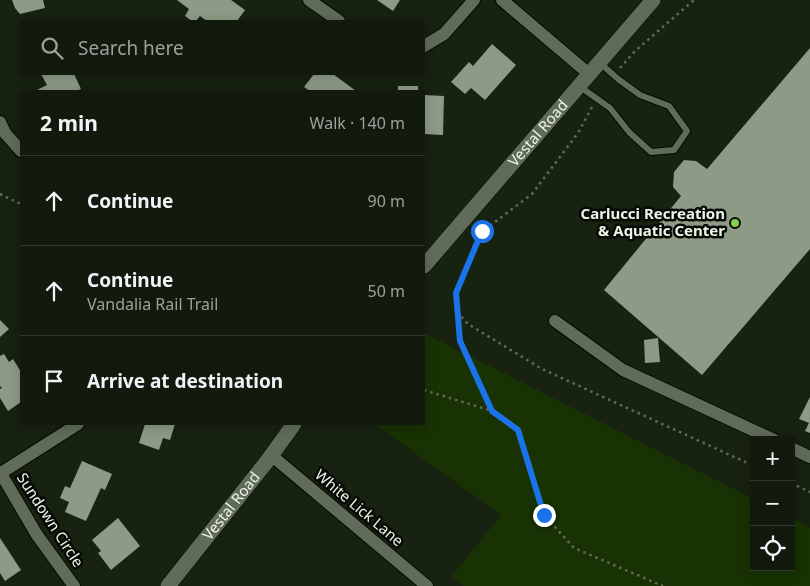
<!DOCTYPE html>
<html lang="en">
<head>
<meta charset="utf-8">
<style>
	:root { --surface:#121a0d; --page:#1f271b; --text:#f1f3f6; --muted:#9ca19d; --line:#31382e }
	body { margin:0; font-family:"Noto Sans",sans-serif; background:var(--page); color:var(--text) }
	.controls { position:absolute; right:15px; bottom:15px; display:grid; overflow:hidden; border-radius:0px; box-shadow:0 2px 12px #0003 }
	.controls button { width:45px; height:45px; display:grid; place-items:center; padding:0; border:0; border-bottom:1px solid var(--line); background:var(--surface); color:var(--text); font:25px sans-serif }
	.stop { position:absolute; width:15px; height:15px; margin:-11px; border:4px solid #1a73e8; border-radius:50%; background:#fff }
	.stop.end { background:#1a73e8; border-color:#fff; box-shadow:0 1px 5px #0008 }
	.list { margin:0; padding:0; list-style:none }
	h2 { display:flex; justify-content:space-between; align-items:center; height:65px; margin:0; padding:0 20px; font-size:21px }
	h2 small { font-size:16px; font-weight:400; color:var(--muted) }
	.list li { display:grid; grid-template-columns:32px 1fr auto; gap:15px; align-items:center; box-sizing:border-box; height:90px; padding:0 20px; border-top:1px solid var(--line) }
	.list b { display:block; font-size:19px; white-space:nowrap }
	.list p { margin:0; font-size:16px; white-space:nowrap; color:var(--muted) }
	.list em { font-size:16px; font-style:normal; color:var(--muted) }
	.icon { flex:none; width:28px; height:28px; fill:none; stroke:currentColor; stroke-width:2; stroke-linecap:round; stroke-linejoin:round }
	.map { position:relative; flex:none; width:810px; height:586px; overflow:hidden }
	.search { position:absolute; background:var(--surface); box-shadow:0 2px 12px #0003; left:20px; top:20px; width:405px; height:55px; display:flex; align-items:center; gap:12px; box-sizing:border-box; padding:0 18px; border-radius:0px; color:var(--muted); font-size:19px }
	.panel { position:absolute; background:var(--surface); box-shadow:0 2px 12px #0003; left:20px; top:90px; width:405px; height:335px; border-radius:0px }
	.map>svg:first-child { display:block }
	.green { fill:#183203 }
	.building { fill:#8d9b86 }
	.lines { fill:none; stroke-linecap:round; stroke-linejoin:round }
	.service-casing { stroke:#040b01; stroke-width:8 }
	.minor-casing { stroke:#040b01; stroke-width:14 }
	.tertiary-casing { stroke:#040b01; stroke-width:16 }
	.path { stroke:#616a5b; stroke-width:2.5; stroke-dasharray:2.5 4; stroke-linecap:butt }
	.service { stroke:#606c59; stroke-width:6 }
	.minor { stroke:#606c59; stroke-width:12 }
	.tertiary { stroke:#606c59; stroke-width:15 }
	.route { stroke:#1a73e8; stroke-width:6 }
	.poi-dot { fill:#84d04e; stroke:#060a04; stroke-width:2 }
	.labels { text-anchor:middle; stroke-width:5; stroke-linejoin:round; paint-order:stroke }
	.street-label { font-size:15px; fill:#edf4e9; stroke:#060a04 }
	.poi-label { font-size:15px; font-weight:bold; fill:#edf4e9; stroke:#060a04; text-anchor:end }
</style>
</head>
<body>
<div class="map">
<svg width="810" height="586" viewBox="0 0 810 586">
	<rect width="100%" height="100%" fill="#182211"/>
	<path class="green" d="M424,333L754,499V567H791V518L810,528V586H464L452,576L501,515L375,424H424Z"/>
	<path class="building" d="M12,0H43L45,8L20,14L15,8Z
		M177,0H231L245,10L237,21H207L200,16L196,21H192L185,16L189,9Z
		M377,0H400L393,11Z
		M492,44L516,65L485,100L471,88L465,94L451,82L469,62L473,66Z
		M810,48V249L702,375L604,290L681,196L673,187L674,172L684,160L696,161L707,169Z
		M41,74H74L81,89L76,91H35L47,85Z
		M314,74H333L356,91H310L304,87Z
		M398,86H418V91H398Z
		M424,95L444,96L443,135L424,134Z
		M0,320L9,329L0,337Z
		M658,338L660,362L645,363L644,340Z
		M4,354L9,362L13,359L21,372V402L8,411L0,398V389L2,388L0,386V356Z
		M810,397V433L805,431L809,423L799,419Z
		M145,424H175L170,440L163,438L159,450L139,443Z
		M82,461L112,474L105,490L101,488L86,521L65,512L69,502L60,498L65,486L70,488Z
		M118,518L140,546L111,570L98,553L101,551L92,540Z
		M0,538L21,570L5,581L0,573Z"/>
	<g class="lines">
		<g class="service-casing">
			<path id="service" d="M579,86L610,108L629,132L651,152L674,150L687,131L669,106L640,95L618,79L599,62"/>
		</g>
		<g class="minor-casing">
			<path id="minor" d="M309,0L339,21
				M502,0L589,74
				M424,46L444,34L474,0
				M0,122L5,133L21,151
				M555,321L623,370L774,440
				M791,448L810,457
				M271,455L427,586
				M0,472L37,535L74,586
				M1,473L78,424"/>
		</g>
		<g class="tertiary-casing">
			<g id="tertiary">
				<path id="s1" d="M424,266L653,0"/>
				<path id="s2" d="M168,586L268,460L294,424"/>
			</g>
		</g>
		<path class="path" d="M620,68L635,51L694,0
			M0,194L21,204
			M457,312L468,324L542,369L754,466
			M424,390L492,411L518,430L544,515L574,548L663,586
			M492,411L460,341L456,293L483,231L532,194L578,133L592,107
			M791,483L810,492"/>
		<use href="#service" class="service"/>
		<use href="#minor" class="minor"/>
		<use href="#tertiary" class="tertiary"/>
	</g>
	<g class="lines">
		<path class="route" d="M482,231L456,293L460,341L492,411L518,430L544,515"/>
	</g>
	<circle class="poi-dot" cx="735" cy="223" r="5"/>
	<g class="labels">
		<g class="street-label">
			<text dy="5" stroke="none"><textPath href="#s1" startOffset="175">Vestal Road</textPath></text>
			<text dy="5" stroke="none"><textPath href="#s2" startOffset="102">Vestal Road</textPath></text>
			<text transform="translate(359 508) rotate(40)" y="5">White Lick Lane</text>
			<text transform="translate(50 520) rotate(57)" y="5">Sundown Circle</text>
		</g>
		<g class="poi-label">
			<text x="725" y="219">Carlucci Recreation<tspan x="725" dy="17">&amp; Aquatic Center</tspan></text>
		</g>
	</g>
</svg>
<div class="controls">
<button>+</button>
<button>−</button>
<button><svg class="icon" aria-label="locate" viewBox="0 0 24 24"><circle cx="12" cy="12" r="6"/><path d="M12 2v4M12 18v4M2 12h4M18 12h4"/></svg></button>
</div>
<div class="stop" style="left:482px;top:231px"></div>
<div class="stop end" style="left:544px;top:515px"></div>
<div class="search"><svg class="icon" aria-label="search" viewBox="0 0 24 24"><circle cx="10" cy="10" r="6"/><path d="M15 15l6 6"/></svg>Search here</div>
<section class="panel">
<h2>2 min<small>Walk · 140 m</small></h2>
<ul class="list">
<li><svg class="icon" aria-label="ahead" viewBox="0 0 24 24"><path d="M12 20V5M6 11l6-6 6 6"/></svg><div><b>Continue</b></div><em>90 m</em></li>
<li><svg class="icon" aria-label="ahead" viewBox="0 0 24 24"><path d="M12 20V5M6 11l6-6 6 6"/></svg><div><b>Continue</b><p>Vandalia Rail Trail</p></div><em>50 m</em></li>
<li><svg class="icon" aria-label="arrive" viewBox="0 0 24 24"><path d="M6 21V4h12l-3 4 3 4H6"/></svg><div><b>Arrive at destination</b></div></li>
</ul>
</section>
</div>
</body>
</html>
